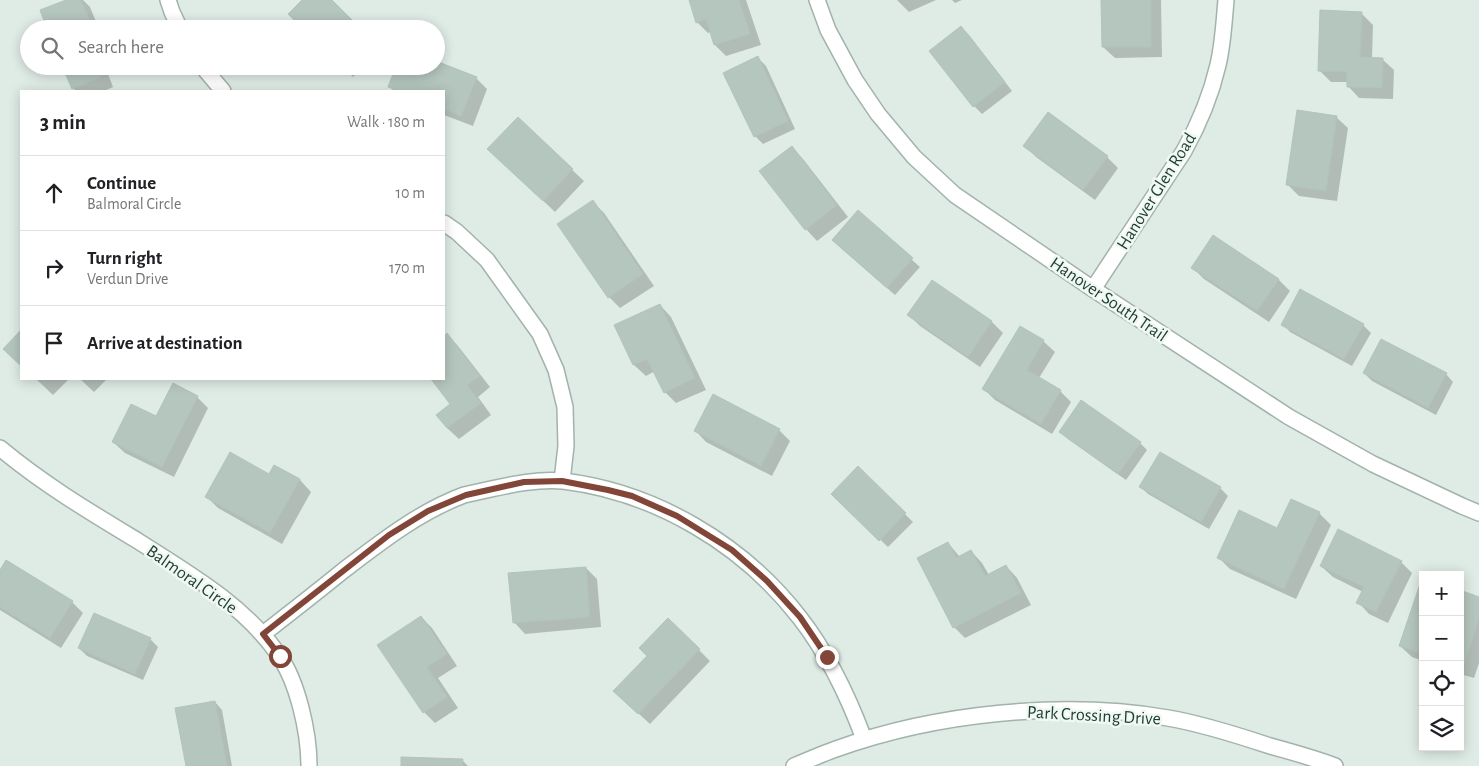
<!DOCTYPE html>
<html lang="en">
<head>
<meta charset="utf-8">
<style>
	:root { --surface:#fff; --page:#f6f6f6; --text:#202124; --muted:#757577; --line:#e0e0e0 }
	body { margin:0; font-family:"Alegreya Sans",sans-serif; background:var(--page); color:var(--text) }
	.controls { position:absolute; right:15px; bottom:15px; display:grid; overflow:hidden; border-radius:0px; box-shadow:0 2px 12px #0003 }
	.controls button { width:45px; height:45px; display:grid; place-items:center; padding:0; border:0; border-bottom:1px solid var(--line); background:var(--surface); color:var(--text); font:25px sans-serif }
	.stop { position:absolute; width:15px; height:15px; margin:-11px; border:4px solid #824638; border-radius:50%; background:#fff }
	.stop.end { background:#824638; border-color:#fff; box-shadow:0 1px 5px #0008 }
	.list { margin:0; padding:0; list-style:none }
	h2 { display:flex; justify-content:space-between; align-items:center; height:65px; margin:0; padding:0 20px; font-size:21px }
	h2 small { font-size:16px; font-weight:400; color:var(--muted) }
	.list li { display:grid; grid-template-columns:32px 1fr auto; gap:15px; align-items:center; box-sizing:border-box; height:75px; padding:0 20px; border-top:1px solid var(--line) }
	.list b { display:block; font-size:19px; white-space:nowrap }
	.list p { margin:0; font-size:16px; white-space:nowrap; color:var(--muted) }
	.list em { font-size:16px; font-style:normal; color:var(--muted) }
	.icon { flex:none; width:28px; height:28px; fill:none; stroke:currentColor; stroke-width:2; stroke-linecap:round; stroke-linejoin:round }
	.map { position:relative; flex:none; width:1479px; height:766px; overflow:hidden }
	.search { position:absolute; background:var(--surface); box-shadow:0 2px 12px #0003; left:20px; top:20px; width:425px; height:55px; display:flex; align-items:center; gap:12px; box-sizing:border-box; padding:0 18px; border-radius:28px; color:var(--muted); font-size:19px }
	.panel { position:absolute; background:var(--surface); box-shadow:0 2px 12px #0003; left:20px; top:90px; width:425px; height:290px; border-radius:0px }
	.map>svg:first-child { display:block }
	.shadow { fill:#0003 }
	.building { fill:#b4c6be; stroke:#b1c5bc }
	.lines { fill:none; stroke-linecap:round; stroke-linejoin:round }
	.minor-casing { stroke:#a2b3ac; stroke-width:18 }
	.tertiary-casing { stroke:#a2b3ac; stroke-width:18 }
	.minor { stroke:#fff; stroke-width:15 }
	.tertiary { stroke:#fff; stroke-width:15 }
	.route { stroke:#824638; stroke-width:6 }
	.labels { text-anchor:middle; stroke-width:5; stroke-linejoin:round; paint-order:stroke }
	.street-label { font-size:18px; fill:#1f3c33; stroke:#f0f8f3 }
</style>
</head>
<body>
<div class="map">
<svg width="1479" height="766" viewBox="0 0 1479 766">
	<rect width="100%" height="100%" fill="#dfebe5"/>
	<path class="shadow" d="M69,0H83L90,7L99,29H48Z
		M690,0H746L761,45L726,56L715,45L711,32L708,33L697,22Z
		M897,0H936L909,12Z
		M952,0H962L955,3Z
		M1103,0H1161L1162,57L1115,58L1103,47Z
		M1362,14L1373,25L1372,58L1382,59L1394,70L1393,99L1359,98L1348,86V82H1331L1319,70Z
		M961,28L969,35L1012,91L982,114L974,106L931,51Z
		M758,58L766,66L795,129L763,144L755,136Z
		M64,66H105L113,87L104,91H76L73,88Z
		M342,66H364L353,77Z
		M476,78L487,89L473,126L444,115V91H394L389,86Z
		M1336,117L1348,128L1337,201L1299,196L1287,184Z
		M518,119L584,181L555,212L500,160Z
		M1025,146L1107,157L1118,168L1095,200L1036,157Z
		M792,148L803,159L848,217L817,241L806,229L761,171Z
		M593,202L604,213L654,286L620,308L609,297Z
		M858,212L920,267L895,295L841,248Z
		M1193,268L1278,279L1290,291L1269,322L1204,279Z
		M932,282L992,322L1003,333L980,367L920,326L909,315Z
		M660,305L671,317L706,390L676,403L665,392L655,371L646,376L634,365L616,326Z
		M1283,324L1363,325L1371,333L1352,366L1290,332Z
		M447,335L458,346L490,387L478,397L491,415L459,439L447,428L452,404L432,379H444V337Z
		M1043,341L1055,352L1039,378L1060,391L1071,402L1052,434L995,400L984,389Z
		M1364,373L1446,374L1453,382L1436,415L1372,381Z
		M36,379H69L53,395Z
		M80,379H107L94,392Z
		M197,397L208,408L174,477L125,453L113,442Z
		M695,430H779L790,441L772,476L706,442Z
		M1060,431L1140,443L1147,450L1126,480L1068,439Z
		M274,466L300,480L311,492L282,544L218,508L207,497L269,476Z
		M858,468L913,522L888,547L832,494Z
		M1141,487L1220,488L1228,496L1209,529L1148,494Z
		M1319,513L1331,525L1296,599L1230,569L1219,558L1278,530Z
		M948,543L960,557L971,551L982,563L989,575L1006,566L1017,578L1031,605L965,638L954,627Z
		M1401,562L1412,573L1388,623L1369,614L1358,602L1363,592L1333,577L1321,566Z
		M586,568L597,579L601,627L525,634L514,622Z
		M0,573L72,602L83,613L61,648L0,610Z
		M1423,579V661L1412,657L1400,646Z
		M1460,592L1479,598V663L1474,678L1460,674Z
		M95,615L150,639L158,647L143,680L87,656L79,648Z
		M421,617L432,628L457,666L438,678L458,708L435,723L424,712Z
		M699,650L710,661L650,724L626,702L649,656Z
		M215,702L222,710L232,766H187Z
		M462,760L468,766H402Z"/>
	<path class="building" d="M66,0H81L93,29H47L40,10Z
		M302,0H332L361,29H303L288,14Z
		M689,0H739L750,34L714,45L706,19L696,23Z
		M1101,0H1151V47H1102Z
		M1320,10L1362,12L1360,57L1383,58L1382,88L1347,87V72L1318,71Z
		M961,26L1005,82L973,107L929,51Z
		M758,56L788,121L754,137L723,73Z
		M436,61L477,77L461,116L444,109V91H399L388,87L396,66H436Z
		M62,66H99L103,76L72,89Z
		M1297,110L1337,116L1326,191L1286,185Z
		M1048,112L1108,156L1083,190L1023,146Z
		M518,117L573,169L543,201L487,149Z
		M792,146L837,205L805,230L759,171Z
		M593,200L643,274L608,298L557,224Z
		M858,210L913,258L887,288L832,240Z
		M1213,235L1279,279L1257,311L1191,268Z
		M932,280L992,321L968,357L907,315Z
		M1300,289L1364,324L1344,359L1281,325Z
		M660,304L695,378L664,393L647,359L633,365L614,325Z
		M1020,326L1044,340L1027,370L1061,390L1041,424L982,389Z
		M21,330V366L3,349Z
		M447,333L480,376L467,385L481,403L447,428L436,415L450,404L431,379H444V336Z
		M1381,339L1447,373L1428,408L1363,373Z
		M173,383L198,396L162,467L112,442L131,404L156,416Z
		M713,394L780,429L761,466L694,431Z
		M1081,400L1141,442L1118,474L1059,432Z
		M230,452L269,474L274,465L300,479L270,533L205,497Z
		M1160,452L1221,487L1201,522L1139,487Z
		M858,466L906,513L879,541L831,494Z
		M1291,499L1320,512L1284,589L1217,558L1239,510L1277,528Z
		M1338,529L1402,561L1376,612L1356,603L1364,587L1320,566Z
		M948,542L956,558L971,550L985,576L1006,565L1021,593L953,628L917,558Z
		M6,560L73,601L50,638L0,607V570Z
		M586,567L590,617L513,623L508,573Z
		M1422,578H1423V654L1399,646Z
		M1460,590L1479,597V619L1463,668L1460,667Z
		M94,613L151,638L135,674L78,648Z
		M421,616L447,654L427,667L447,697L423,713L377,645Z
		M668,618L700,649L638,714L613,691L647,656L639,648Z
		M215,701L227,766H186L175,708Z
		M401,757L463,759L462,766H401Z"/>
	<g class="lines">
		<g class="minor-casing">
			<path id="minor" d="M168,0L172,12L180,29
				M817,0L828,30L855,80L878,114L914,157L955,195L1093,289L1289,417L1373,464L1462,506L1479,513
				M202,66L223,91
				M444,223L457,232L487,260L540,334L556,370L565,407L566,446L562,481
				M1093,289L1184,151C1199,124 1211,95 1218,65C1223,44 1224,22 1226,0
				M0,448C43,484 90,512 138,541C188,573 244,605 278,654C298,682 309,733 309,766
				M263,634C290,613 317,592 344,570C382,541 419,512 464,495C473,493 482,491 491,489C514,484 538,479 563,481C655,492 743,544 800,618C828,654 848,696 864,739"/>
		</g>
		<g class="tertiary-casing">
			<path id="tertiary" d="M794,766C808,760 822,754 836,749C936,713 1063,700 1168,718C1203,724 1237,735 1270,746C1292,752 1314,758 1335,766"/>
		</g>
		<use href="#minor" class="minor"/>
		<use href="#tertiary" class="tertiary"/>
	</g>
	<g class="lines">
		<path class="route" d="M280,656L263,634L389,535L428,511L466,495L524,482L562,481L608,490L632,496L677,516L732,550L767,581L800,617L827,657"/>
	</g>
	<g class="labels">
		<g class="street-label">
			<text transform="translate(1156 191) rotate(-58)" y="6">Hanover Glen Road</text>
			<text transform="translate(1109 299) rotate(34)" y="6">Hanover South Trail</text>
			<text transform="translate(192 579) rotate(35)" y="6">Balmoral Circle</text>
			<text transform="translate(1094 715) rotate(3)" y="6">Park Crossing Drive</text>
		</g>
	</g>
</svg>
<div class="controls">
<button>+</button>
<button>−</button>
<button><svg class="icon" aria-label="locate" viewBox="0 0 24 24"><circle cx="12" cy="12" r="6"/><path d="M12 2v4M12 18v4M2 12h4M18 12h4"/></svg></button>
<button><svg class="icon" aria-label="layers" viewBox="0 0 24 24"><path d="M12 4l9 5-9 5-9-5zM3 14l9 5 9-5"/></svg></button>
</div>
<div class="stop" style="left:280px;top:656px"></div>
<div class="stop end" style="left:827px;top:657px"></div>
<div class="search"><svg class="icon" aria-label="search" viewBox="0 0 24 24"><circle cx="10" cy="10" r="6"/><path d="M15 15l6 6"/></svg>Search here</div>
<section class="panel">
<h2>3 min<small>Walk · 180 m</small></h2>
<ul class="list">
<li><svg class="icon" aria-label="ahead" viewBox="0 0 24 24"><path d="M12 20V5M6 11l6-6 6 6"/></svg><div><b>Continue</b><p>Balmoral Circle</p></div><em>10 m</em></li>
<li><svg class="icon" aria-label="right" viewBox="0 0 24 24"><path d="M7 20v-9h11M14 6l5 5-5 5"/></svg><div><b>Turn right</b><p>Verdun Drive</p></div><em>170 m</em></li>
<li><svg class="icon" aria-label="arrive" viewBox="0 0 24 24"><path d="M6 21V4h12l-3 4 3 4H6"/></svg><div><b>Arrive at destination</b></div></li>
</ul>
</section>
</div>
</body>
</html>
